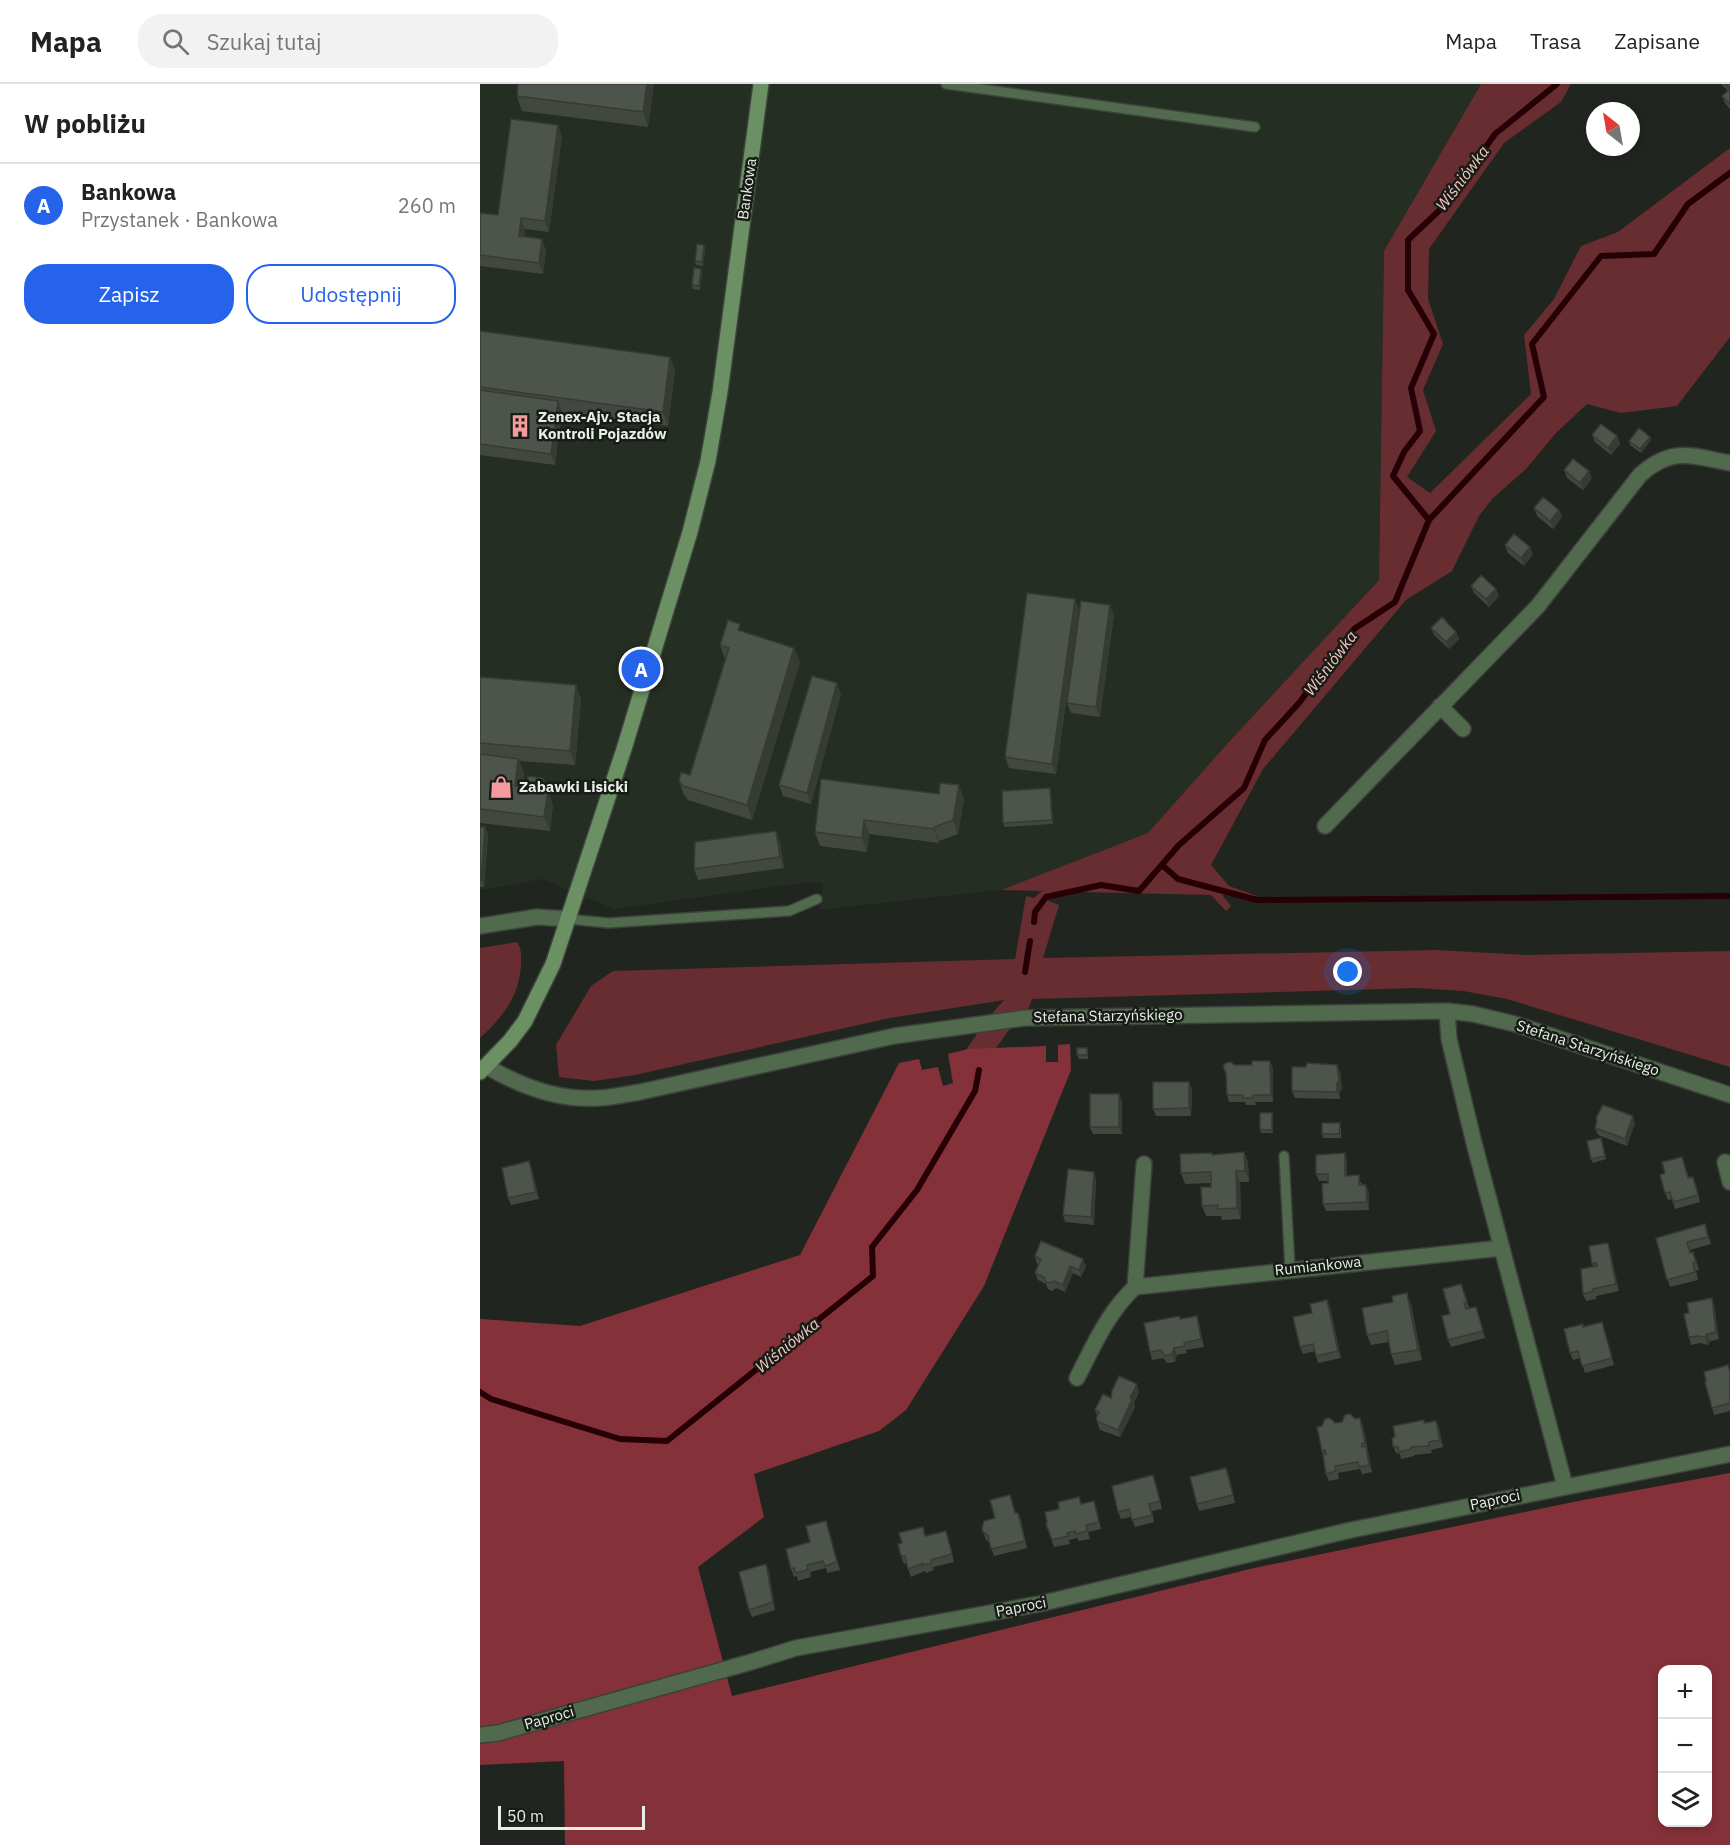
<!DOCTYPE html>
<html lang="pl">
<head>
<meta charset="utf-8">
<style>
	:root { --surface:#fff; --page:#f2f2f2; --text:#222; --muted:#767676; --line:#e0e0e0; --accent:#2563eb }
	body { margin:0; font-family:"IBM Plex Sans",sans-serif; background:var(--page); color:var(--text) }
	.controls { position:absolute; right:18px; bottom:18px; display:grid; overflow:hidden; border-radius:12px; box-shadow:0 3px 9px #0003 }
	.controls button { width:54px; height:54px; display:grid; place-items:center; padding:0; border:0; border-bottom:2px solid var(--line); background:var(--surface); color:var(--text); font:30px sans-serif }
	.compass { position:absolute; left:1106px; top:18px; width:54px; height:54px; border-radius:50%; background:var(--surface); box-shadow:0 3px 9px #0003; rotate:329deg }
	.scale { position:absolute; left:18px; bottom:15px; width:147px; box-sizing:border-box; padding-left:6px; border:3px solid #eaeee9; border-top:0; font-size:16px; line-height:21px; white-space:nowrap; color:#eaeee9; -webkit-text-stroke:4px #171d16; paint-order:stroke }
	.you { position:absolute; left:868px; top:888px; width:21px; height:21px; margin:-15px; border:4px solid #fff; border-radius:50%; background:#1a73e8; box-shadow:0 0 0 9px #1a73e833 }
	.badge { display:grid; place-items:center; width:39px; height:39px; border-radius:50%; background:var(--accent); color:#fff; font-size:20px; font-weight:700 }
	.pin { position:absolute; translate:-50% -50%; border:3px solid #fff; box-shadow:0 2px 6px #0006 }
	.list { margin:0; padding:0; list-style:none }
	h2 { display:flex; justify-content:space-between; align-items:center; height:78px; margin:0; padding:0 24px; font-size:26px }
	h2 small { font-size:20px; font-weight:400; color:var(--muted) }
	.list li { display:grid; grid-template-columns:39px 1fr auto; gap:18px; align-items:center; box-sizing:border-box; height:84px; padding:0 24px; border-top:2px solid var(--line) }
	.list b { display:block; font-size:22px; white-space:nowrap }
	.list p { margin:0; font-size:20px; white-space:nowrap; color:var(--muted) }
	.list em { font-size:20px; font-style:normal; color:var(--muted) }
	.actions { display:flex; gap:12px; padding:18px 24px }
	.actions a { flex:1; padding:14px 0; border:2px solid var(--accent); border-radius:24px; text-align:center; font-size:21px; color:var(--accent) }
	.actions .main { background:var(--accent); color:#fff }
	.icon { flex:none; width:33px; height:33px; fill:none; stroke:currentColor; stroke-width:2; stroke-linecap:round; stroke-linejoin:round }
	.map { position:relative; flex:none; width:1250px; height:1761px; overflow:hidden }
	header { display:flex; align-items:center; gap:36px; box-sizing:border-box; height:84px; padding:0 30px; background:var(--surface); border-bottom:2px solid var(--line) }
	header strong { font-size:28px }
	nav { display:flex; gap:33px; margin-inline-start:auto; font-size:21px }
	.search { width:420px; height:54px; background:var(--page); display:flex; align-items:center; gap:15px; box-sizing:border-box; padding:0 21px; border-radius:24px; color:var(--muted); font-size:22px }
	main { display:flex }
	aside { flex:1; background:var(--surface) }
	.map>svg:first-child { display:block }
	.built { fill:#242e22 }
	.green { fill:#672d31 }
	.forest { fill:#853139; fill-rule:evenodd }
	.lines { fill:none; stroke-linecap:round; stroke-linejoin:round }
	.stream { stroke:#260004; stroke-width:6 }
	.lane-casing { stroke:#3c423b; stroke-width:12 }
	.street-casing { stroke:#3c423b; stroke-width:18 }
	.secondary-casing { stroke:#3c423b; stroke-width:18 }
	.lane { stroke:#51694d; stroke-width:9 }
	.street { stroke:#51694d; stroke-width:15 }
	.secondary { stroke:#6a9063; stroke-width:15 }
	.wall { fill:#424840 }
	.shaded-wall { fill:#363b34 }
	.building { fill:#4d544b; stroke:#363b34; stroke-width:1.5 }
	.labels { text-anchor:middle; stroke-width:5; stroke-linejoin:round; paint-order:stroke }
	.street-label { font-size:15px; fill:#eaeee9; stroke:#171d16 }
	.poi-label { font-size:15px; font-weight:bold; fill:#eaeee9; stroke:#171d16; text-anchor:start }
	.water-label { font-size:16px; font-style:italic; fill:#f8c5c6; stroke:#171d16 }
</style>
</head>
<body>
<header>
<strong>Mapa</strong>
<div class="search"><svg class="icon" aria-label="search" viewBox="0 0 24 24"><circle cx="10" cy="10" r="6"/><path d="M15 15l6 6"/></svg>Szukaj tutaj</div>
<nav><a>Mapa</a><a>Trasa</a><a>Zapisane</a></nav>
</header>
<main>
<aside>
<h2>W pobliżu<small></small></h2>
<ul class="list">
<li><span class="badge">A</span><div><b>Bankowa</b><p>Przystanek · Bankowa</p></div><em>260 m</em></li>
</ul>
<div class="actions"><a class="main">Zapisz</a><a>Udostępnij</a></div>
</aside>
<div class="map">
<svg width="1250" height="1761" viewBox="0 0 1250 1761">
	<rect width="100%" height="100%" fill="#20261f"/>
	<path class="built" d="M0,0H1001L904,167L899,496L747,660L668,749L527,805L340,826L343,799H323L134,825L63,795L0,806Z"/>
	<path class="green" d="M1001,0H1091L1081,18L1024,59L949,165L948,215L963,260L943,306L956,347L927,393L950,409L1051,310L1044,251L1074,215L1101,162L1138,148L1250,64V253L1197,322L1141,329L1107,320L1076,349L1046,385L1013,414L999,432L972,487L926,516L783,685L731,781L749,802L777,812L742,811L751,822L746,827L731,811L601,808L566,816L579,821L563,874L956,866L1046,871L1250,867V983L1027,915L983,907L936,904L552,915L545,934L528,947L512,970L514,988L477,1075L420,1142L406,1168L412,1189L397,1209L373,1224L188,1363L148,1370L0,1325V1292L7,1304L141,1346L164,1345L188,1332L228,1305L328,1217L353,1203L365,1201L380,1191L386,1184L381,1167L389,1147L400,1128L457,1062L479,1016L490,985L487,964L510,932L524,916L410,934L155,991L114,997L79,993L76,961L111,902L133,887L535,875L546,812L554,814L562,807L521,806L668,749L747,660L899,496L904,167Z
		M37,858C42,865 41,871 41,881C39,913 23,933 0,954V864Z"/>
	<path class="forest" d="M590,960L591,986L504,1202L426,1326L399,1347L274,1390L284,1433L218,1483L252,1612L774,1484L1098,1417L1250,1389V1761H85L84,1677L0,1681V1235L100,1242L320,1171L419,979L439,975L442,986L458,983L463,1002L473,999L468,970L488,965L566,962V978H578V961ZM1182,1586H1228V1738H1182Z"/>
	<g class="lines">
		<path class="stream" d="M949,436L1064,313L1052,260L1121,172L1174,170L1208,120L1250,89
			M682,781L698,795L777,816L1250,812
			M554,838L555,828L566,813L621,801L659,807L699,761L764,704L785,656L819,619L874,545L915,518L949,436L913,392L924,368L940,347L931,304L954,250L928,206V156L965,121L1015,50L1077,0
			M545,888L550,857
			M0,1308L11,1315L140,1355L187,1357L393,1192L392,1163L437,1106L495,1007L499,986"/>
		<g class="lane-casing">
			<path id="lane" d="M466,0L775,43
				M88,835L128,839L309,827L337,815
				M804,1072L810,1185"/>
		</g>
		<g class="street-casing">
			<path id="street" d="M960,622L983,645
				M845,742L1058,522L1160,391C1192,362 1212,372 1250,379
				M0,842L57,833L88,835
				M967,927L969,955L994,1059L1085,1402
				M6,982C40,1002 78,1017 118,1014C132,1014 146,1010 160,1008L414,952L545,934L967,927L993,930L1035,940L1250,1011
				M1245,1078L1250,1098
				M655,1203L664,1080
				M597,1294C614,1261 628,1228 655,1203L1022,1164
				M0,1651L18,1649L271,1578L316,1564L559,1520L871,1446L1250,1370"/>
		</g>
		<g class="secondary-casing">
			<path id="secondary" d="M0,988L30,957L45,937L73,880L144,665L210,448L228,377L240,308L281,0"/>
		</g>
		<use href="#lane" class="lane"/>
		<use href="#street" class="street"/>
		<use href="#secondary" class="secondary"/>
	</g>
	<path class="wall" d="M174,0L168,43L42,27L37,12Z
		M1241,0H1250V25L1245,19L1242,12L1248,7Z
		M82,52L69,148L45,145L44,152L66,166L63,190L0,182V129L18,131Z
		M224,161L225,165L223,182L216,181L215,177Z
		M221,185L222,189L220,206L213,205L212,201Z
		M0,247L190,273L195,287L188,342L81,328L75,381L0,371Z
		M1112,351L1137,352L1140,360L1131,371L1115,358Z
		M1170,353L1171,356L1161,369L1150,361L1149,357Z
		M1084,386L1112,394L1103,406L1087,394Z
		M1054,424L1079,426L1082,433L1073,445L1057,432Z
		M1025,461L1053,470L1044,482L1028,469Z
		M991,502L1016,505L1019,512L1009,523L994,509Z
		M599,526L576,690L529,684L525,673Z
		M634,531L620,633L591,629L587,619Z
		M951,544L976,548L979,555L969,565L954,551Z
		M262,548L314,564L320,578L272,736L208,716L204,711L199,697L210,691L245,575L240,561Z
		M0,593L96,601L101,616L95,681L39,677L44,689L42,703H46L63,694L65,697L63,706H68L73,721L70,747L0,739Z
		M361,610L331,720L303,712L299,701Z
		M341,695L484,715L478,750L459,757V759L389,750L387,768L340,762L335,748Z
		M570,704L571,708L573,740L525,743L523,739Z
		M0,743H5L8,750L4,803H0Z
		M300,758L304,784L218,796L214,785Z
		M608,967V975H599L597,971Z
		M754,981L793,984V1018H775L776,1021H766L765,1018H749L747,1011L746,991L743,982Z
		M860,988L862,1005L860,1007V1015L815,1014L812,1007Z
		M712,1005L711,1032H676L673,1025Z
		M642,1017V1050H613L610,1043Z
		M792,1029L793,1033V1049H781L780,1046Z
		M1155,1039L1147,1062L1118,1051L1115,1044Z
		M861,1043V1054H843L842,1050Z
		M1121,1054L1126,1075L1113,1079L1111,1075Z
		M764,1068L768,1079L769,1098H760L761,1135L742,1136L741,1132H726L722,1122L731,1103V1099L705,1100L701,1089L733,1071Z
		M865,1069L867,1076V1092L882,1099V1101L889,1108V1126L846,1127L843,1120L848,1097H839L836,1090Z
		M1202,1073L1209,1094L1216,1100L1220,1118L1195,1125L1192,1115L1188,1116L1185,1109V1089Z
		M49,1077L52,1085L59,1115L31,1121L28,1114Z
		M616,1095L614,1141L585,1138L583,1131Z
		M1225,1140L1231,1160L1210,1166L1211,1169L1216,1176L1219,1186H1216L1218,1196L1190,1203L1176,1154Z
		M1130,1166L1139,1207L1116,1212V1215L1106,1217L1103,1210L1114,1183L1112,1180Z
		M555,1172L606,1182L601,1193L593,1189L585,1208L576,1204L572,1207L568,1205L566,1200L558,1196L555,1189L559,1180H557Z
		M981,1200L989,1224L996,1223L1005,1254L971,1263L968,1256L970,1230Z
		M1232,1214L1234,1221L1239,1255L1230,1257L1228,1261L1220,1259L1211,1261L1209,1253V1229Z
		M847,1216L850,1223L861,1274L838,1279L835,1267L823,1270L820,1263L832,1229Z
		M931,1220L942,1276L915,1281L911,1270L909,1258L891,1261L887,1251Z
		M700,1235L719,1239L724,1263L706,1266L707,1269L697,1271L695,1278L687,1279L683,1274L672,1276L670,1268Z
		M1104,1243L1124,1245L1134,1281L1105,1289L1100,1274L1093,1276L1090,1269Z
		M1250,1287V1327L1234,1331L1232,1324Z
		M659,1308L654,1319L655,1323L640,1353L620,1346L616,1335L617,1332L615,1326L631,1314Z
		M875,1335L883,1342L892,1388L882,1390L880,1385L858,1389L859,1395L849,1397L846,1390L842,1367V1342Z
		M944,1336L945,1339L956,1337L959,1344L963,1363L951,1366L952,1369L934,1371V1372L921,1375L920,1370L916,1369L913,1362Z
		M749,1391L755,1419L719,1427L717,1420Z
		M676,1399L682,1425L672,1427L674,1438L655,1443L651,1433L641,1435L638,1428Z
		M530,1411L536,1429L541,1436L547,1464L514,1472L509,1458L506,1456L503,1448L515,1434Z
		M614,1417L621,1445L608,1448L610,1455L599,1457L597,1454L589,1456L590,1460L574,1463L566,1440L601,1420Z
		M346,1437L360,1486L347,1489L346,1484L330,1488L331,1493L318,1497L317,1492L314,1493L311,1485Z
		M446,1452L468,1454L474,1478L453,1483L454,1486L446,1489L445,1487L431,1493L426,1479L424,1480L421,1472Z
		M286,1480L289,1487L295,1526L272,1533L269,1526Z"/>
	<path class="shaded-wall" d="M167,0H174L168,43L163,28Z
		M78,41L82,52L69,148L65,137Z
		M41,134L45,145L43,162L39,152Z
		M62,155L66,166L63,190L59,179Z
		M224,161L225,165L223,182L222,178Z
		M221,185L222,189L220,206L219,202Z
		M190,273L195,287L188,342L183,328Z
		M78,317L82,328L75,381L71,370Z
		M1137,352L1140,360L1131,371L1128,364Z
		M1170,353L1171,356L1161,369L1160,365Z
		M1109,387L1112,394L1103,406L1100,399Z
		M1079,426L1082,433L1073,445L1070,437Z
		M1050,463L1053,470L1044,482L1041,474Z
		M1016,505L1019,512L1009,523L1006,515Z
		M595,515L599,526L576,690L572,680Z
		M630,521L634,531L620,633L616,623Z
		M976,548L979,555L969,565L966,558Z
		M314,564L320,578L272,736L267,721Z
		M357,599L361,610L331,720L327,709Z
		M96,601L101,616L95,681L90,667Z
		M38,675L44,689L41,716L35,702Z
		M63,694L65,697L62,713L61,709Z
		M479,701L484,715L478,750L473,736Z
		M570,704L571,708L573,740L572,736Z
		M68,706L73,721L70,747L64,733Z
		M384,736L389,750L387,768L382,754Z
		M5,743L8,750L4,803L1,796Z
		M454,743L459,757V759L454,745Z
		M296,747L300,758L304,784L300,773Z
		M790,977L793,984V1018L791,1011Z
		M857,981L860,988L862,1005L860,1007V1015L857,1008Z
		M709,998L712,1005L711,1032L709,1024Z
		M639,1010L642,1017V1050L639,1043Z
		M792,1029L793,1033V1049L792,1046Z
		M1153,1032L1155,1039L1147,1062L1145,1055Z
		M764,1068L768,1079L769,1098L765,1087Z
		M865,1069L867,1076V1099L865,1092Z
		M49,1077L52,1085L59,1115L56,1108Z
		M756,1087L760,1098L761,1135L757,1124Z
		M614,1088L616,1095L614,1141L611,1133Z
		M886,1101L889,1108V1126L887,1118Z
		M1128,1159L1130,1166L1139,1207L1136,1200Z
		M603,1175L606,1182L601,1193L599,1186Z
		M590,1182L593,1189L585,1208L583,1201Z
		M927,1209L931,1220L942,1276L938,1266Z
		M1232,1214L1234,1221L1239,1255L1236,1248Z
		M847,1216L850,1223L861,1274L858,1267Z
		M717,1232L719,1239L724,1263L721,1255Z
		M1227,1250L1230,1257L1228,1261L1225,1253Z
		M694,1264L697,1271L695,1278L692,1270Z
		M657,1300L659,1308L654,1319L655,1323L640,1353L638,1346L650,1314Z
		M880,1334L883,1342L888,1366L885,1359Z
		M956,1337L959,1344L963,1363L960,1356Z
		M886,1362L888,1370L892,1388L889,1381Z
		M746,1384L749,1391L755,1419L753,1411Z
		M538,1429L541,1436L547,1464L545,1457Z
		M346,1437L349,1445L360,1486L357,1478Z
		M286,1480L289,1487L295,1526L293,1518Z"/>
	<path class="building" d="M38,0H167L163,28L37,12Z
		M1245,0H1250V20L1242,12L1250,5Z
		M31,35L78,41L65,137L41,134L39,152L62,155L59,179L0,171V129L18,131Z
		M217,160L224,161L222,178L215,177Z
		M214,184L221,185L219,202L212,201Z
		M0,247L190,273L183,328L0,303Z
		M0,306L78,317L71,370L0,360Z
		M1121,340L1137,352L1128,364L1112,351Z
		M1159,344L1170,353L1160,365L1149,357Z
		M1093,375L1109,387L1100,399L1084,386Z
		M1063,413L1079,426L1070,437L1054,424Z
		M1034,450L1050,463L1041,474L1025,461Z
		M1001,491L1016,505L1006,515L991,502Z
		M547,509L595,515L572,680L525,673Z
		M601,517L630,521L616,623L587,619Z
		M962,533L976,548L966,558L951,544Z
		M248,536L260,540L258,546L314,564L267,721L203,702L199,697L201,688L210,691L249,564L240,561Z
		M332,592L357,599L327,709L299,701Z
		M0,593L96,601L90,667L0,659Z
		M0,670L38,675L35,702L68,706L64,733L0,725Z
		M48,692L63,694L62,705L46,703Z
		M341,695L459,710L460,699L479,701L473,736L454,743V745L384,736L382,754L335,748Z
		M570,704L572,736L523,739L522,707Z
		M0,743H5L1,796H0Z
		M296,747L300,773L214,785L215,758Z
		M597,964H607V971H597Z
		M772,977H790L791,1011H773V1014H763V1011H747L746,989L743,982L746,979L751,978L754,981H772Z
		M827,979L857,981L859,997L857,999V1008L812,1007V983H826Z
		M673,998H709V1024L673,1025Z
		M610,1010H639V1043H610Z
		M1123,1021L1153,1032L1145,1055L1115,1044L1117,1037L1116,1034Z
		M780,1029H792V1046H780Z
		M842,1039H860L859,1050H842Z
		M1121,1054L1125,1072L1111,1075L1107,1057Z
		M764,1068L765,1087H756L757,1124L738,1125V1121L722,1122L721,1103H731V1088L701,1089L700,1070L732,1069V1071Z
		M865,1069V1092L879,1091V1101H886L887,1118L843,1120L842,1100L848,1099V1090H836V1071Z
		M1202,1073L1208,1094L1213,1093L1218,1111L1193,1118L1190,1108L1185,1109L1180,1091L1185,1089L1182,1078Z
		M49,1077L56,1108L28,1114L22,1084Z
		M588,1085L614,1088L611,1133L583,1131Z
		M1225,1140L1228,1153L1207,1158L1210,1169L1213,1168L1216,1178L1213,1179L1215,1188L1187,1196L1176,1154Z
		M561,1157L603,1175L599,1186L590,1182L583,1201L574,1197L569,1199L566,1198L564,1193L555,1189L561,1175L555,1172Z
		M1128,1159L1136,1200L1113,1205L1114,1207L1103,1210L1101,1185L1117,1182L1116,1179L1112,1180L1109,1162Z
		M981,1200L987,1218L984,1219L986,1225L996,1223L1003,1247L968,1256L962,1232L970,1230L963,1205Z
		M927,1209L938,1266L911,1270L907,1247L887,1251L882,1224L913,1218L912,1212Z
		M1232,1214L1236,1248L1227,1250L1225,1253L1218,1252L1209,1253L1204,1230L1209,1229L1207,1219Z
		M847,1216L858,1267L836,1272L833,1260L820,1263L813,1233L832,1229L830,1220Z
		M699,1232L700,1235L717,1232L721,1255L704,1259L705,1262L694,1264L692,1270L685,1272L681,1266L670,1268L664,1239Z
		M1122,1238L1132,1274L1102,1282L1098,1267L1090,1269L1084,1245L1103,1240V1243Z
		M1248,1281L1250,1288V1319L1232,1324L1225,1298L1226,1297L1224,1288Z
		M639,1292L657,1300L650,1314L652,1315L638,1346L618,1338L616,1335L619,1328L615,1326L623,1310L631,1314L632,1307Z
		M870,1330L875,1335L880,1334L885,1359H882V1363L886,1362L889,1381L879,1383L878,1378L867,1380L855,1382L856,1387L846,1390L843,1371L846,1370L845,1366L842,1367L837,1343L842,1342L845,1335L850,1334L855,1339L862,1338L865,1331Z
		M944,1336V1339L956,1337L960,1356L949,1358V1362L931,1363V1365L919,1368L918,1363L913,1362L912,1355L915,1352L913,1342Z
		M746,1384L753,1411L717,1420L710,1393Z
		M673,1391L680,1417L669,1420L672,1431L652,1436L649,1425L638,1428L632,1402Z
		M530,1411L535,1429H538L545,1457L511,1465L508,1451L503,1448L502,1444L504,1437L515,1434L510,1416Z
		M599,1413L601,1420L614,1417L619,1438L606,1441L607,1447L596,1450L595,1447L587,1449L588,1452L572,1456L566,1440L567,1438L565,1428L579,1425L578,1418Z
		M346,1437L357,1478L345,1482L343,1477L327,1481L328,1486L316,1489L314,1484L311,1485L306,1465L330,1458L326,1442Z
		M443,1443L445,1452L466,1447L472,1470L451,1476L452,1479L443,1481V1479L428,1485L425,1472H421L418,1460L422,1459L419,1449Z
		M286,1480L293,1518L269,1526L259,1488Z"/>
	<defs>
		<g id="building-bare" transform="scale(1.8)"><path d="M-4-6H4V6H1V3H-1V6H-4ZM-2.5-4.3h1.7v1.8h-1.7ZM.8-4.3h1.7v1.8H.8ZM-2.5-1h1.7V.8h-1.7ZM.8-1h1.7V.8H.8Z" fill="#f59b9e" stroke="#171d16" stroke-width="2.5" paint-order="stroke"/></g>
		<g id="shop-bare" transform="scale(1.8)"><path d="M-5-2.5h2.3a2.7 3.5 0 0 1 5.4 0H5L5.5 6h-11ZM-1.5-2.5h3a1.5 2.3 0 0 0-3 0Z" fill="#f59b9e" stroke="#171d16" stroke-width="2.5" paint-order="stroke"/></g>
	</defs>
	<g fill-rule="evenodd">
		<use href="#building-bare" x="40" y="342"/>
		<use href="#shop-bare" x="21" y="703"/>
	</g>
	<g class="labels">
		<g class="street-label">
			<text transform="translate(267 105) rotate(-82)" y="5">Bankowa</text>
			<text transform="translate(628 932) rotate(-1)" y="5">Stefana Starzyńskiego</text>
			<text transform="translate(1108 964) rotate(18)" y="5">Stefana Starzyńskiego</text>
			<text transform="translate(838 1182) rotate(-6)" y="5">Rumiankowa</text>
			<text transform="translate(1015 1416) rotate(-12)" y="5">Paproci</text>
			<text transform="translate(541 1523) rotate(-11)" y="5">Paproci</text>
			<text transform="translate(69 1634) rotate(-16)" y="5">Paproci</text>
		</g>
		<g class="poi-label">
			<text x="58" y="338">Zenex-Ajv. Stacja<tspan x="58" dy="17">Kontroli Pojazdów</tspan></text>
			<text x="39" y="708">Zabawki Lisicki</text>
		</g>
		<g class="water-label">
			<text transform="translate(982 94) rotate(-53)" y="6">Wiśniówka</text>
			<text transform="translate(850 579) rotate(-53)" y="6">Wiśniówka</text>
			<text transform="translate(307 1261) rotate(-39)" y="6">Wiśniówka</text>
		</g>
	</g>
</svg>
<div class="controls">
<button>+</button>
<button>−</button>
<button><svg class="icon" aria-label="layers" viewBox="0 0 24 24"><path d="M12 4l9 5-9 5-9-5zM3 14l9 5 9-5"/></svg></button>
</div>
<svg class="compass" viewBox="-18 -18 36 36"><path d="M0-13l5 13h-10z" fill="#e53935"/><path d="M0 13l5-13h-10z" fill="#767676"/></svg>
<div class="scale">50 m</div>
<div class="you"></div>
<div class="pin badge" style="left:161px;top:585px">A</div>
</div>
</main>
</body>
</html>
